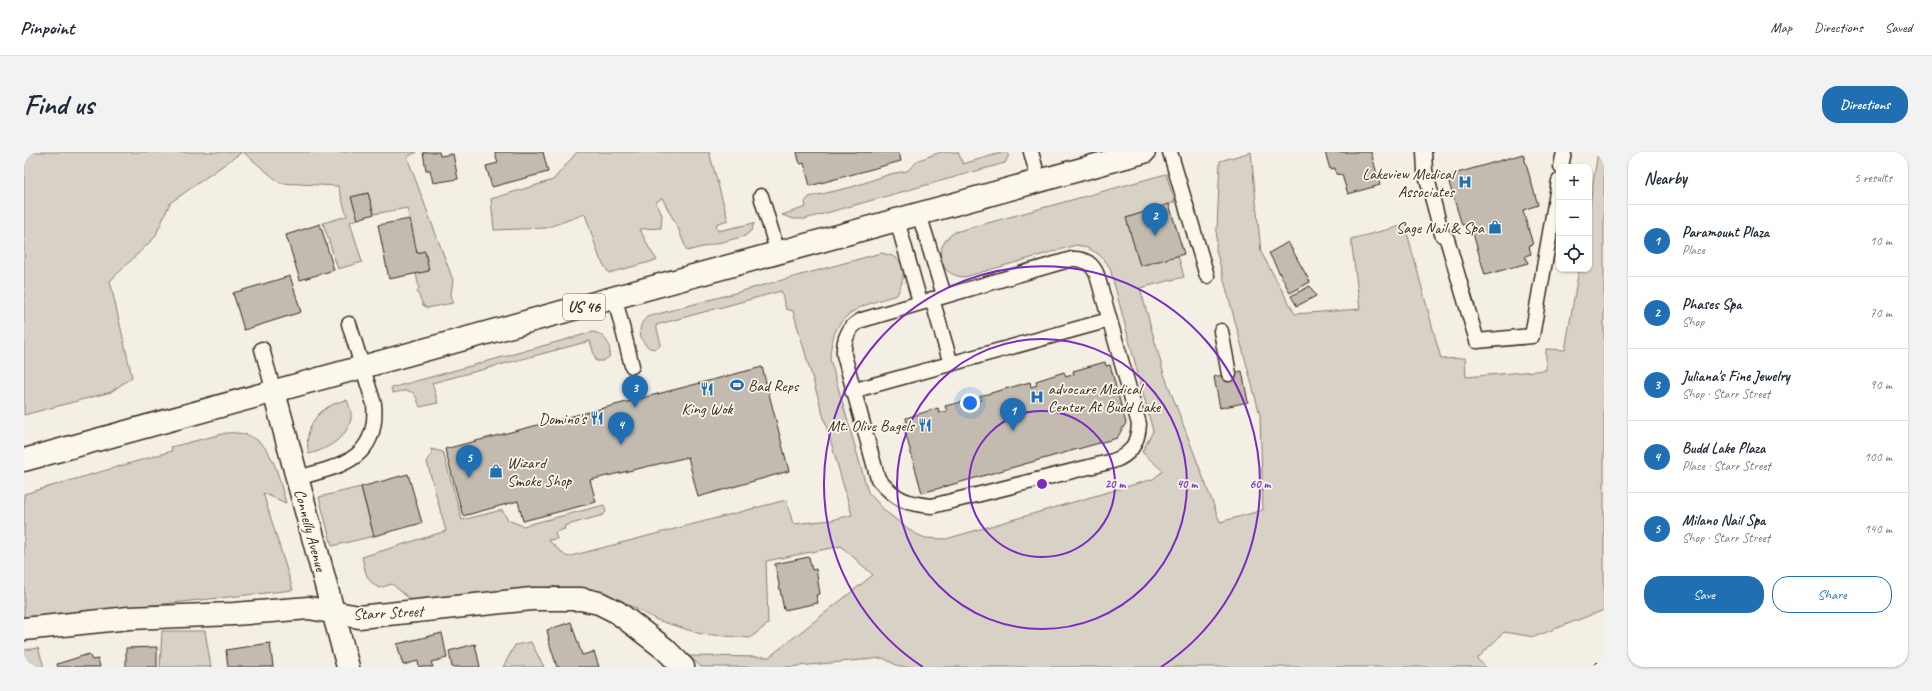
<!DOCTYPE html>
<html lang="en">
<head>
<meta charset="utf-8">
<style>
	:root { --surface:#fff; --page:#f2f2f3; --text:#1f2937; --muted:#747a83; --line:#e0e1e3; --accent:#1f6fb2 }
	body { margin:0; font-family:Caveat,sans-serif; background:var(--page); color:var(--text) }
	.controls { position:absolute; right:12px; top:12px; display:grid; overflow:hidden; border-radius:8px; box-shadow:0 1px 3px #0004 }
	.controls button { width:36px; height:36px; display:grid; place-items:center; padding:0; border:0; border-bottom:1px solid var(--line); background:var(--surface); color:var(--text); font:20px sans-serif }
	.you { position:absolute; left:946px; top:251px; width:14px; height:14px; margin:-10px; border:3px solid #fff; border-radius:50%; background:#1a73e8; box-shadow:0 0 0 6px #1a73e833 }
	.badge { display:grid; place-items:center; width:26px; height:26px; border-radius:50%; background:var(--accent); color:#fff; font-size:13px; font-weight:700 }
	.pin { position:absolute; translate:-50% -33px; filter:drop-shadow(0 1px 2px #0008) }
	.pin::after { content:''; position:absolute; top:21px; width:14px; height:12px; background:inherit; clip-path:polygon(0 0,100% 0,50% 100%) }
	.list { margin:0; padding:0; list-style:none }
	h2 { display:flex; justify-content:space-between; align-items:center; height:52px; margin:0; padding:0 16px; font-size:17px }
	h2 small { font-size:13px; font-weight:400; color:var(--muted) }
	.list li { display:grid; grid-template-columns:26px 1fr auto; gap:12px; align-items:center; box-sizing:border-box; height:72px; padding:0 16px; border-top:1px solid var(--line) }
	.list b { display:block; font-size:15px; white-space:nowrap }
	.list p { margin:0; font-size:13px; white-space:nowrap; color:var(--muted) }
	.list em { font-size:13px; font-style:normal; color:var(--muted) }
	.actions { display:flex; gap:8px; padding:12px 16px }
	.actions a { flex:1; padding:9px 0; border:1px solid var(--accent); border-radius:16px; text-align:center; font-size:14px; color:var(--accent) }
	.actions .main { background:var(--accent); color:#fff }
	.icon { flex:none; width:22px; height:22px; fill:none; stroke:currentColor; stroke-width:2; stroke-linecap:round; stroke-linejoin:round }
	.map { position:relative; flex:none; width:1580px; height:515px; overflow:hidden; border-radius:16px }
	header { display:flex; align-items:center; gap:24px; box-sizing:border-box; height:56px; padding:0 20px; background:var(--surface); border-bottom:1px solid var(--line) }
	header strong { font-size:19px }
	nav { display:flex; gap:22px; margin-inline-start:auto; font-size:14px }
	.intro { display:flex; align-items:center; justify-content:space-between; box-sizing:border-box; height:96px; padding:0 24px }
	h1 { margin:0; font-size:28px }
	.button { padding:10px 18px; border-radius:16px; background:var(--accent); color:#fff; font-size:14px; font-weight:700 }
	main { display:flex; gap:24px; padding:0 24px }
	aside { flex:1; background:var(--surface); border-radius:16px; box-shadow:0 1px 3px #0004 }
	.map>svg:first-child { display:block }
	.green { fill:#d8d1c6; stroke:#8a7e72 }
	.building { fill:#c3bbb0; stroke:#3b2a1e }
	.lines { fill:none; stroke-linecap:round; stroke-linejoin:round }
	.lane-casing { stroke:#3b2a1e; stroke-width:17 }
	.street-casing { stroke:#3b2a1e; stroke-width:25 }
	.primary-casing { stroke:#3b2a1e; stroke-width:25 }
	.lane { stroke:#fbf7ec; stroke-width:14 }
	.street { stroke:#fbf7ec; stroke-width:22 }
	.primary { stroke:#fbf7ec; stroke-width:22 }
	.ring { fill:none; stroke:#7b2cbf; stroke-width:2 }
	.labels { text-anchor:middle; stroke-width:3.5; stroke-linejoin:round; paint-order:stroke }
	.shield { fill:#fbf7ec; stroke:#75685c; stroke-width:1 }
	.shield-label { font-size:15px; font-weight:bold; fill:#3b2a1e }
	.poi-label { font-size:16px; fill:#3b2a1e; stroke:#fbf7ec; text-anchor:end }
	.street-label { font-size:16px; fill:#3b2a1e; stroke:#fbf7ec }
	.centre { fill:#7b2cbf; stroke:#fbf7ec; stroke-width:2 }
	.ring-label { font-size:12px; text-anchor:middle; font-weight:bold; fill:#7b2cbf; stroke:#fbf7ec; stroke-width:3.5; stroke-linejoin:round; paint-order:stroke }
</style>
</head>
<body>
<header>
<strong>Pinpoint</strong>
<nav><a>Map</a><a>Directions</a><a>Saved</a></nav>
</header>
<div class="intro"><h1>Find us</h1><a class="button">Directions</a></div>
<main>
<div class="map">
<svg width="1580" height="515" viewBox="0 0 1580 515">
	<rect width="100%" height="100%" fill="#f3efe4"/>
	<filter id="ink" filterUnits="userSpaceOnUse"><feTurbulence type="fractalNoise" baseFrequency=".025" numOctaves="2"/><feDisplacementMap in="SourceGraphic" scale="8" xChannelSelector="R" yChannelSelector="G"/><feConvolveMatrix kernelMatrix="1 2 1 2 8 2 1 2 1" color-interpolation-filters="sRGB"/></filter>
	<g filter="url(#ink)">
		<path class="green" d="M0,0H218L146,51L131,85L86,129L108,225L87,240L0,263Z
			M219,0H393L383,5L429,128L427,142L429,151L403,156L399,153L393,139L395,137L392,121L405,118L401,99L393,101L383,56L350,62L344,41L328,45L334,67L326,70L338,110L314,117L299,71L323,64L314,34L256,31Z
			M553,0H685L704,68L692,72L694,79L730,71L728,78L721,84L663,99L654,76L638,46L632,50L638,63L637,76L616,77L625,96L633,108L585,121L576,107L561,62L522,76L470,78L467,47L529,28Z
			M917,0H934L939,12L980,0H983L985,3L981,11L781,67H770L758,63L782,55L781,50L785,45L828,35L866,22L883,19L895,8Z
			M1227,0L1237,100L1271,162L1336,157L1327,87L1381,73L1417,207L1441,206L1442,225L1522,218V197L1541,198L1555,117H1565V57L1574,0H1580V458L1510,485L1480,480L1453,507L1462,515H876L859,506L764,515H677L665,504L745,505L849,423L817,394L742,409L744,472L726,486L677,482L633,468L607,454L528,434L500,441L393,453L368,432L355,436C342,429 341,419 338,405L422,379L403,310L408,301L407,297L419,300L438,368L478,358L484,368L499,374L580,353L582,360L579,363L540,374L541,377L531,380L533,387L524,388L543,405L762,348L769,372L808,368L828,363L769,159L762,157L757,139L632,173L637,192C627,208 605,180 623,165L857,101C861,102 868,103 872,106C885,114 878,132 873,143C835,154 807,161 806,207L844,340L862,360L890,381L901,386L922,387L1129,327L1139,319L1118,300L1129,279L1086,116C1078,102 1067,96 1052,93L941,125C913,124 908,94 931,80L1142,22L1151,50L1103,66L1116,113L1154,103L1160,125L1116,136L1140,222L1196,370L1239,358L1236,263L1192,98L1196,9Z
			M569,180C581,182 588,193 585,205L579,209H572L566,189L408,231L414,251L396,255C390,237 387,237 369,241L367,236Z
			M323,248C325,253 328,261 327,267C323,286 302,298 285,302C278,274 296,253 323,248Z
			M202,281C247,277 252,317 262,351L239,341L269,438L0,467V342L148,299L147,295Z
			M337,335L350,384L308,394L295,345Z
			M138,479H181L187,515H136Z
			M507,490L520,515H479L491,493Z
			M14,496L20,515H0V498Z"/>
		<path class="building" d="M399,0H415L416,4L429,2L434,27L409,31L406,18H402Z
			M471,0H519L524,20L468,35L462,14L474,11Z
			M773,0H875L877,9L786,34L780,11L777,12L775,9Z
			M1301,0H1347L1356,33L1324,42L1318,23L1312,22L1311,16L1306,17Z
			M1499,2L1514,53L1499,58L1509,93L1505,94L1507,102L1501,104L1504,111L1461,123L1446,71L1438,73L1423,24Z
			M344,41L350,62L334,67L327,45Z
			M1145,52L1160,102L1116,114L1102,66Z
			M386,67L393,101L401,99L405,119L365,127L354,73Z
			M296,72L310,118L276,128L262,83Z
			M1264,90L1286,130L1266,141L1245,101Z
			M266,124L277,160L220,178L209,141Z
			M1286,134L1292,144L1273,154L1267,144Z
			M1081,210L1082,214L1086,213L1102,271L1093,286L898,341L879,272L883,271L882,266L914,256L915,261L923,259L921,254L950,247L951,250L958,248L956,244L1006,230L1007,235L1013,233L1012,229L1040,220L1042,225L1050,222L1049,219Z
			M738,215L765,319L674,345L664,305L566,328L572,350L499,369L494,349L439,364L421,297Z
			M1218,219L1224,250L1196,256L1190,225Z
			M384,322L398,371L350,384L337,335Z
			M785,405L788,418L792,417L796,442L792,443L794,451L760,458L751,412Z
			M547,470L558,503L570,500L575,515H533L524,487H525L523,478Z
			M418,481L423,506L407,510L409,515H395L394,509L379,513L373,492Z
			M246,491L249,515H204L202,498Z
			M451,492L456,515H428L425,499Z
			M133,495V515H102V496Z
			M65,502L68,508L74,507L76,515H34L33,512Z
			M1573,510L1578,515H1569Z"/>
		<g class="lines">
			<g class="lane-casing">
				<path id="lane" d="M1007,0L1015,29
					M1146,0L1183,124
					M1400,0L1401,19L1418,82L1423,87L1453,189L1508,184L1535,29
					M1537,15L1540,0
					M737,44L754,101
					M895,62L920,143
					M873,68L896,150
					M1048,107C1060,106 1069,112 1073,123L1115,272C1114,291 1107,303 1089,309L908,354C882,352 871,347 854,327L820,203C819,189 824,174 838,168Z
					M591,147L608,214
					M908,147L927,212
					M1197,179L1205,222
					M238,197L250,240
					M828,239L1085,168
					M273,326C317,314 355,307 350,252L325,172"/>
			</g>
			<g class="street-casing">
				<path id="street" d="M250,240L324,515
					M0,477L105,466L210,462L285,456L335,465L508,447H557L575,451L593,460L641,497L659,515"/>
			</g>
			<g class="primary-casing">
				<path id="primary" d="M0,308L1120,0"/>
			</g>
			<use href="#lane" class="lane"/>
			<use href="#street" class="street"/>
			<use href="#primary" class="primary"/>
		</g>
	</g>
	<g class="ring">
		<circle cx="1018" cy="332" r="73"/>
		<circle cx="1018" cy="332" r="145"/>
		<path d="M899 515A218 218 0 1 1 1137 515"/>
	</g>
	<defs>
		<g id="hospital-bare" transform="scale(1.08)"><path d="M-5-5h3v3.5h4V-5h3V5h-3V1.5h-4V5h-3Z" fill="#1f6fb2" stroke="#fbf7ec" stroke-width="2.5" paint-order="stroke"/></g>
		<g id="shop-bare" transform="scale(1.08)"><path d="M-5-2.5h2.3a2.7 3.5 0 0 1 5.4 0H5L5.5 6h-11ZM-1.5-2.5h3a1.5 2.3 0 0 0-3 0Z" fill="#1f6fb2" stroke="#fbf7ec" stroke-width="2.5" paint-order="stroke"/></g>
		<g id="stadium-bare" transform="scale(1.08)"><path d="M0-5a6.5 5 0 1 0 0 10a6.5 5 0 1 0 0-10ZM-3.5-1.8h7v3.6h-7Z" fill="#1f6fb2" stroke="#fbf7ec" stroke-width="2.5" paint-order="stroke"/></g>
		<g id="restaurant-bare" transform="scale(1.08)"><path d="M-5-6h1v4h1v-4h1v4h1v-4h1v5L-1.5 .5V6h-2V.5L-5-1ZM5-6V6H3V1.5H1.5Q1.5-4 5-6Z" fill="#1f6fb2" stroke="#fbf7ec" stroke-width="2.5" paint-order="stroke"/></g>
	</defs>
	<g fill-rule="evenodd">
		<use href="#hospital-bare" x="1441" y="30"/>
		<use href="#shop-bare" x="1471" y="75"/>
		<use href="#stadium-bare" x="713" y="233"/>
		<use href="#restaurant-bare" x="683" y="237"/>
		<use href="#hospital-bare" x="1013" y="245"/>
		<use href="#restaurant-bare" x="573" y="266"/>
		<use href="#restaurant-bare" x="901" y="273"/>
		<use href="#shop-bare" x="472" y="319"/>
	</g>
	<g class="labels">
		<rect class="shield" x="539" y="142" width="42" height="26" rx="3"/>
		<g class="shield-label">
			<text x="560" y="160">US 46</text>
		</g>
		<g class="poi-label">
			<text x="1430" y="27">Lakeview Medical<tspan x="1430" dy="18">Associates</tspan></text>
			<text x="1460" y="81">Sage Nail &amp; Spa</text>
			<text x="724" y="239" text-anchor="start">Bad Reps</text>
			<text x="1024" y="242" text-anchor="start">advocare Medical<tspan x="1024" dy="18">Center At Budd Lake</tspan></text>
			<text x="683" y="262" text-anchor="middle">King Wok</text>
			<text x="562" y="272">Domino's</text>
			<text x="890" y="279">Mt. Olive Bagels</text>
			<text x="483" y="316" text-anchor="start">Wizard<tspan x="483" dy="18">Smoke Shop</tspan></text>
		</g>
		<g class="street-label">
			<text transform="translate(287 378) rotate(75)" y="6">Connelly Avenue</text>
			<text transform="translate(364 460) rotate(-3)" y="6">Starr Street</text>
		</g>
	</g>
	<circle cx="1018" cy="332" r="6" class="centre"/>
	<g class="ring-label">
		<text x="1091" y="336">20 m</text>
		<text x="1163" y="336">40 m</text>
		<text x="1236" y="336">60 m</text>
	</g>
</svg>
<div class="controls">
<button>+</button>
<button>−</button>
<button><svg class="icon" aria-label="locate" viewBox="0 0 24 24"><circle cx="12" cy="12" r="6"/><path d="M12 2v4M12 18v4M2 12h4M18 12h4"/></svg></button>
</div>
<div class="you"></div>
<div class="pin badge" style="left:989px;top:279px">1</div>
<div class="pin badge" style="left:1131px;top:84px">2</div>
<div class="pin badge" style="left:611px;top:256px">3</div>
<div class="pin badge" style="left:597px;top:293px">4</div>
<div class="pin badge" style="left:445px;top:326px">5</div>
</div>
<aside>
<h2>Nearby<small>5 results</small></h2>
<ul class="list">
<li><span class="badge">1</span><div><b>Paramount Plaza</b><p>Place</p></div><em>10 m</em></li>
<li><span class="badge">2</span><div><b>Phases Spa</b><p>Shop</p></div><em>70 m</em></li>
<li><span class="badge">3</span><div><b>Juliana's Fine Jewelry</b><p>Shop · Starr Street</p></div><em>90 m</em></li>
<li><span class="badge">4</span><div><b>Budd Lake Plaza</b><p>Place · Starr Street</p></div><em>100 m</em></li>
<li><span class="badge">5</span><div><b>Milano Nail Spa</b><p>Shop · Starr Street</p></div><em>140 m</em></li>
</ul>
<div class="actions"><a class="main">Save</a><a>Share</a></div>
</aside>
</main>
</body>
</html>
